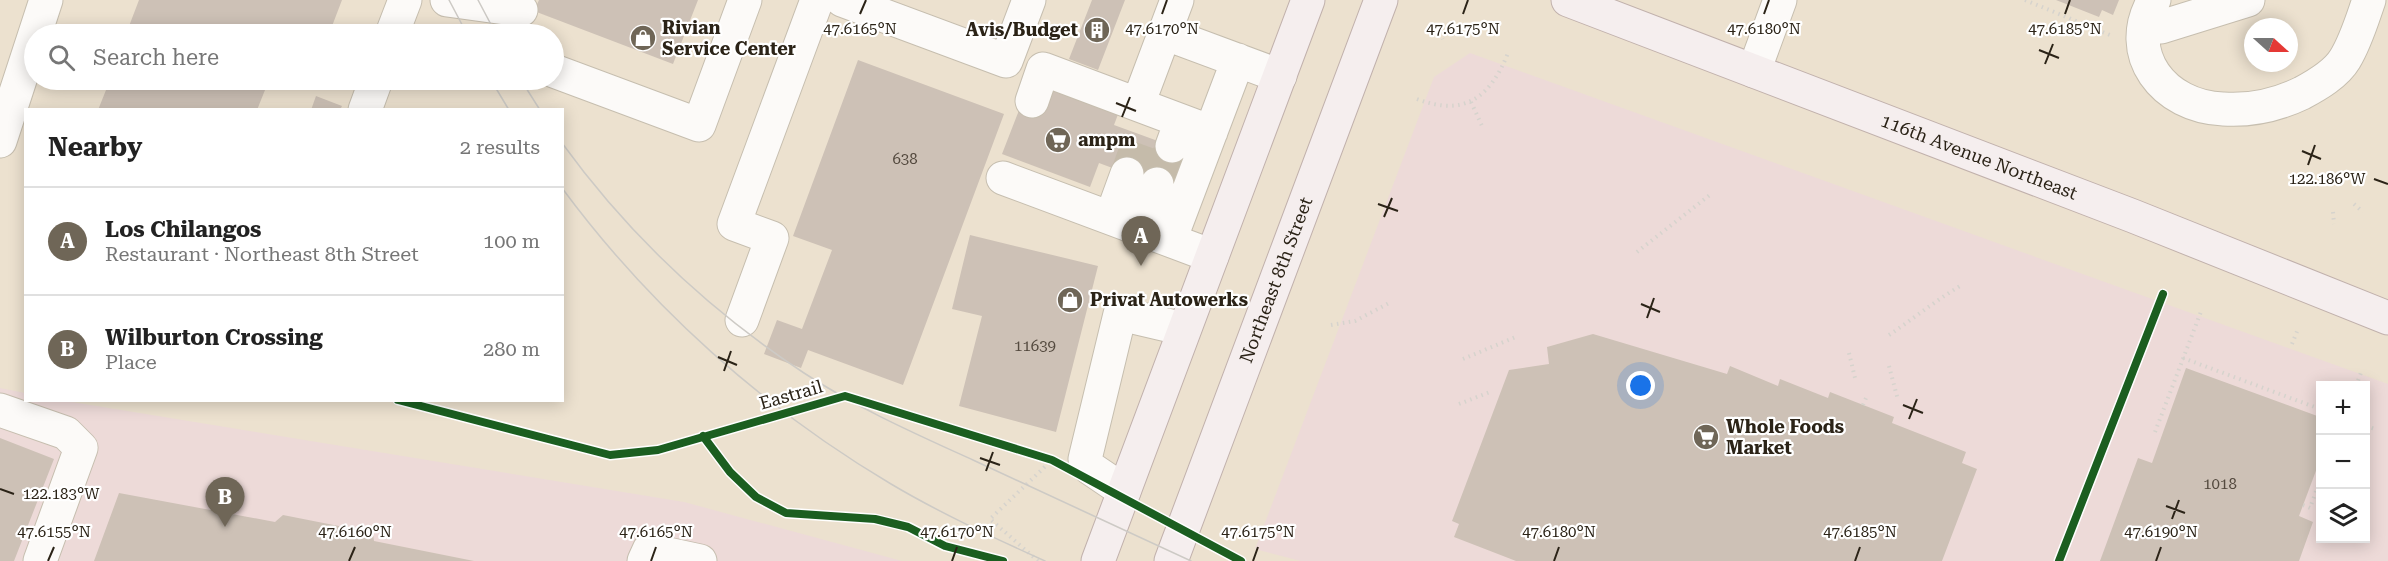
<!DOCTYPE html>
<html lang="en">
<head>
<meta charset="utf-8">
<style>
	:root { --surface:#fff; --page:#f2f2f2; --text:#222; --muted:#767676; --line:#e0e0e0; --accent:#6f6657 }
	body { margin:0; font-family:"Roboto Serif",serif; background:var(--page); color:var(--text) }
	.controls { position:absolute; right:18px; bottom:18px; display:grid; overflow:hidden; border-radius:0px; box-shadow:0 3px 15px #0003 }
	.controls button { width:54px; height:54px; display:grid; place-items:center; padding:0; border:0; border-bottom:2px solid var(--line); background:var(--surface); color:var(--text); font:30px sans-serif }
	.compass { position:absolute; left:2244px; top:18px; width:54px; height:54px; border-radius:50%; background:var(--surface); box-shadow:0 3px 15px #0003; rotate:111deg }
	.you { position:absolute; left:1641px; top:386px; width:21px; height:21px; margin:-15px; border:4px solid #fff; border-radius:50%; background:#1a73e8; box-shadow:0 0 0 9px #1a73e833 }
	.badge { display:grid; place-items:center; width:39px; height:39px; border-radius:50%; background:var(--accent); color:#fff; font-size:20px; font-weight:700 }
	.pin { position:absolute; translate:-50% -50px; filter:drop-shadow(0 2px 3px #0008) }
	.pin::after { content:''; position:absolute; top:32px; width:21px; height:18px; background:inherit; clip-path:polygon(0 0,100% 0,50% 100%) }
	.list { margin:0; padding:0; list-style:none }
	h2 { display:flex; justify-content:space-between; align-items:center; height:78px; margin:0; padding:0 24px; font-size:26px }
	h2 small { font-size:20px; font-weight:400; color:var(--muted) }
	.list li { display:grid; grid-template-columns:39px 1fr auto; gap:18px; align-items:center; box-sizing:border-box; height:108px; padding:0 24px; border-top:2px solid var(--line) }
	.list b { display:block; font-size:22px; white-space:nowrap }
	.list p { margin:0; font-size:20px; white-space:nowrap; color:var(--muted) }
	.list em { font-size:20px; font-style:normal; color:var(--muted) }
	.icon { flex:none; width:33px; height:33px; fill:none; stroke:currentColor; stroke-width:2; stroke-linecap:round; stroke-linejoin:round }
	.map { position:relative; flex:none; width:2388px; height:561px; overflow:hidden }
	.search { position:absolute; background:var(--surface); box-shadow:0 3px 15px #0003; left:24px; top:24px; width:540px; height:66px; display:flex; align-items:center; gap:15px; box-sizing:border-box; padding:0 21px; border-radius:33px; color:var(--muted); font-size:22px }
	.panel { position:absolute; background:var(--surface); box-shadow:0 3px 15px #0003; left:24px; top:108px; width:540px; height:294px; border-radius:0px }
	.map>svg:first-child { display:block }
	.commercial { fill:#eddad8; fill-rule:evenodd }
	.building { fill:#cdc1b6 }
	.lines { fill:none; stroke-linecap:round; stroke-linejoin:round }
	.minor-tunnel { stroke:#c5bbaa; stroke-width:33; stroke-dasharray:33 16; stroke-linecap:butt }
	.minor-casing { stroke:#c6beaf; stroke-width:35 }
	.major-casing { stroke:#c1b1ac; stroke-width:35 }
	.path { stroke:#d6d3cd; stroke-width:4; stroke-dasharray:1.5 4.5; stroke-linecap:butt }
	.minor { stroke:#fcfaf8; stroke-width:33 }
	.major { stroke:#f5eeee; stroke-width:33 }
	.tram { stroke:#cdcac5; stroke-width:1.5 }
	.cycleway-casing { stroke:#fff; stroke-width:11 }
	.cycleway { stroke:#1b5e20; stroke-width:8 }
	.ticks { fill:none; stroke:#2b2317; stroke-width:2 }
	.labels { text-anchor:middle; stroke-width:4.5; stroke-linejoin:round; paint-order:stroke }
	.number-label { font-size:15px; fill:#544a3f }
	.poi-label { font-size:18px; font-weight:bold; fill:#2b2317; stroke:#fff; text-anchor:start }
	.street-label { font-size:18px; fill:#2b2317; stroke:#fff }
	.ticks-label { font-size:15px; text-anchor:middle; fill:#2b2317; stroke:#fff; stroke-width:4.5; stroke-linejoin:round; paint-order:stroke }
</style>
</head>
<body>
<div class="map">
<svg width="2388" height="561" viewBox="0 0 2388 561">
	<rect width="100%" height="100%" fill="#ece1cf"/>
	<path class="commercial" d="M1470,53L2388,384V561H1301L1255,549L1434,77ZM2320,386H2366V538H2320Z
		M0,388L25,393L26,400L66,401L684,502L902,561H0Z"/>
	<path class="building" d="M139,0H342L329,34L286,32V34H126Z
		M539,0H698L673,64L534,11Z
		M1092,0H1125L1098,70L1069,59Z
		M2056,0H2119L2113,15L2102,10L2099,17Z
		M858,60L1004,114L903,385L808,350L801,368L764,354L777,320L802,329L832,250L793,236Z
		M110,80H269L257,110H98Z
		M1051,83L1120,109L1114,125L1199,156L1185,195L1099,163L1090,187L1002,154L1021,105Z
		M316,96L342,106L340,110H311Z
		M970,235L1098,266L1056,432L959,406L982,316L952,309Z
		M1593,334L1727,374L1730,366L1778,386L1780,379L1828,398L1830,392L1894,417L1892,423L1966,452L1962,463L1977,469L1942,561H1516L1454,537L1459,524L1452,521L1509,370L1549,364L1547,347Z
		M2186,368L2320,417V460L2299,516L2313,522L2299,561H2100L2138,458L2152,463Z
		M0,438L54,459L14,561H0Z
		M119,493L275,522L283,515L369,532L373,534L374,541L474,561H94Z"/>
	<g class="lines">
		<path class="minor-tunnel" d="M1127,174L1141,135
			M1157,184L1172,146"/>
		<g class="minor-casing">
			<path id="minor" d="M447,0L521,10
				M842,0L1006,61L1029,0
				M2154,0C2122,54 2164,107 2223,109C2251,111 2277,105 2302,93C2317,85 2336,74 2345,59C2356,41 2362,20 2369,0
				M2161,27L2248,0
				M1164,33L1280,76
				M392,34L405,0
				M554,71L699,125L745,0
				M1754,71L1780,0
				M1032,101L1043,69L1211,132
				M1138,104L1177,0
				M365,110L376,80
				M0,141L46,0
				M1172,146L1181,121
				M1003,178L1212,256
				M1111,218L1127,174
				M1140,229L1157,184
				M1170,240L1238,60
				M742,320L772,238L734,224L817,0
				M0,410L66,433L81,448L40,561
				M1124,491L1090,468L1085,459L1120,314L1184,329
				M644,561L649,550L700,561"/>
		</g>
		<g class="major-casing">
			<g id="major">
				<path id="s1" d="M1568,0L2133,216L2388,318"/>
				<path d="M1098,561L1308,0"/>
				<path id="s2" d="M1171,561L1381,0"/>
			</g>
		</g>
		<path class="path" d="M2025,0L2110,35
			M1437,28L1443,39
			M1417,99C1464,117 1490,98 1508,53
			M1471,102L1483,128
			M2354,204L2363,212
			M2333,212L2334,224
			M1637,252L1711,194
			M1331,325L1355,321L1391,302
			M1889,335C1913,319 1935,301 1960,286
			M2292,344L2298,329
			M1849,353L1856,382
			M2183,358L2320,409
			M1463,359L1518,336
			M1889,366L1898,400
			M2356,386L2362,370
			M1459,404L1490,392
			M1863,405L1866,398
			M2366,426L2375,429
			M2155,432L2202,309
			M2303,505L2310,508L2320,480
			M1038,561L990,519L1052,460"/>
		<use href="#minor" class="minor"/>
		<use href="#major" class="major"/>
		<path class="tram" d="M449,0L467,34
			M478,0L496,34
			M491,80L509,110
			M521,80L540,110
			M562,143C628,234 710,311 804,373C857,408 916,434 973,460C1046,494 1118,527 1191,561
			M562,188C650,307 763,408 891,484C940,513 992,537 1045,561"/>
		<g class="cycleway-casing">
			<path id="cycleway" d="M398,400L610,455L658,450L845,396L1052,460L1241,561
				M703,436L730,472L756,497L786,513L875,519L908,527L945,546L1003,561
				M2059,561L2163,294"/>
		</g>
		<use href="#cycleway" class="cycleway"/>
	</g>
	<path class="ticks" d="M860,14L866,0M1162,14L1167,0M1463,14L1468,0M1764,14L1769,0M2065,14L2070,0M2039,50L2059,58M2045,64L2053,44M1116,103L1136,111M1122,117L1130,97M2302,151L2321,159M2308,165L2315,145M2374,179L2388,184M1378,204L1398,211M1384,217L1392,198M1641,304L1660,312M1647,318L1654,298M718,357L737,365M724,371L731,351M1903,405L1923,413M1909,419L1917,399M980,458L1000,465M986,471L993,452M0,489L14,494M2166,506L2185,513M2172,519L2179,500M48,561L54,547M349,561L355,547M651,561L656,547M952,561L957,547M1253,561L1258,547M1554,561L1559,547M1855,561L1860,547M2156,561L2161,547"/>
	<defs>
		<g id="building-disc" transform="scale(1.35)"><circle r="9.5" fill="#6f6657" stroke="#fff"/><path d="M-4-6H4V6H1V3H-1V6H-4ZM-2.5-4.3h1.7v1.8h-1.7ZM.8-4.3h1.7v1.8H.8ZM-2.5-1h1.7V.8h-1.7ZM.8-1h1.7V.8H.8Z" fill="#fff"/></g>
		<g id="shop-disc" transform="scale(1.35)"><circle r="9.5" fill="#6f6657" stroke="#fff"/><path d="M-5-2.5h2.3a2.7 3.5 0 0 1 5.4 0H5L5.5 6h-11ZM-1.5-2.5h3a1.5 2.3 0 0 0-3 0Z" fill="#fff"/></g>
		<g id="supermarket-disc" transform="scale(1.35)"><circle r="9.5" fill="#6f6657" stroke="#fff"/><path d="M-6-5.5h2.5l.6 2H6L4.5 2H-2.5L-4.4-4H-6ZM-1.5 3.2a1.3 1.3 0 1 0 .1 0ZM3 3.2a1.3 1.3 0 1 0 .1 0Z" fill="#fff"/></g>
	</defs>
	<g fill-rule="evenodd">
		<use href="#building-disc" x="1097" y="30"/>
		<use href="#shop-disc" x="643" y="38"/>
		<use href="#supermarket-disc" x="1058" y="140"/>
		<use href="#shop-disc" x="1070" y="300"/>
		<use href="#supermarket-disc" x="1706" y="437"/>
	</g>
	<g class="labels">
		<g class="number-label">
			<text x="905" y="164">638</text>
			<text x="1035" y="351">11639</text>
			<text x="2220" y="489">1018</text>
		</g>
		<g class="poi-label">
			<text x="662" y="34">Rivian<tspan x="662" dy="21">Service Center</tspan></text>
			<text x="1078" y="36" text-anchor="end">Avis/Budget</text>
			<text x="1078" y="146">ampm</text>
			<text x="1090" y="306">Privat Autowerks</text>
			<text x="1726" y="433">Whole Foods<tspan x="1726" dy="21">Market</tspan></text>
		</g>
		<g class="street-label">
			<text dy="6" stroke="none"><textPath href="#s1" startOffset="440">116th Avenue Northeast</textPath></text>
			<text dy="6" stroke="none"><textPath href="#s2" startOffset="300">Northeast 8th Street</textPath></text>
			<text transform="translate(791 395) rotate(-16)" y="6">Eastrail</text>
		</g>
	</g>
	<g class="ticks-label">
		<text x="1764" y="34">47.6180°N</text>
		<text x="2065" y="34">47.6185°N</text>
		<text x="860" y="34">47.6165°N</text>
		<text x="1162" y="34">47.6170°N</text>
		<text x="1463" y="34">47.6175°N</text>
		<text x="2327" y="184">122.186°W</text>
		<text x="61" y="499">122.183°W</text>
		<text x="54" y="537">47.6155°N</text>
		<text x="355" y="537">47.6160°N</text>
		<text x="656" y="537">47.6165°N</text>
		<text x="957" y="537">47.6170°N</text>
		<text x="1258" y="537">47.6175°N</text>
		<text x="1559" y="537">47.6180°N</text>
		<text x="1860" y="537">47.6185°N</text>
		<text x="2161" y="537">47.6190°N</text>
	</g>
</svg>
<div class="controls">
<button>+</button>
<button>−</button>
<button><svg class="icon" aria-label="layers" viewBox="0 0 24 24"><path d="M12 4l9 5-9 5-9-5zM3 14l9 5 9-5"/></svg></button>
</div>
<svg class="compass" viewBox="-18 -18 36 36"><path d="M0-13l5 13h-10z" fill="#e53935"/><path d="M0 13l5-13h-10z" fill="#767676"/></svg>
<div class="you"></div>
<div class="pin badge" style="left:1141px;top:266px">A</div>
<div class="pin badge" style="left:225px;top:527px">B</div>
<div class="search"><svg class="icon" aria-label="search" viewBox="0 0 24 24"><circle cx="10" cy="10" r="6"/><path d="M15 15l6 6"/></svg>Search here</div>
<section class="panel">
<h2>Nearby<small>2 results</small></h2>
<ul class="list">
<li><span class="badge">A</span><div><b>Los Chilangos</b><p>Restaurant · Northeast 8th Street</p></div><em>100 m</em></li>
<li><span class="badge">B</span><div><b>Wilburton Crossing</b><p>Place</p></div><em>280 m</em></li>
</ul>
</section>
</div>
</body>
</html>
